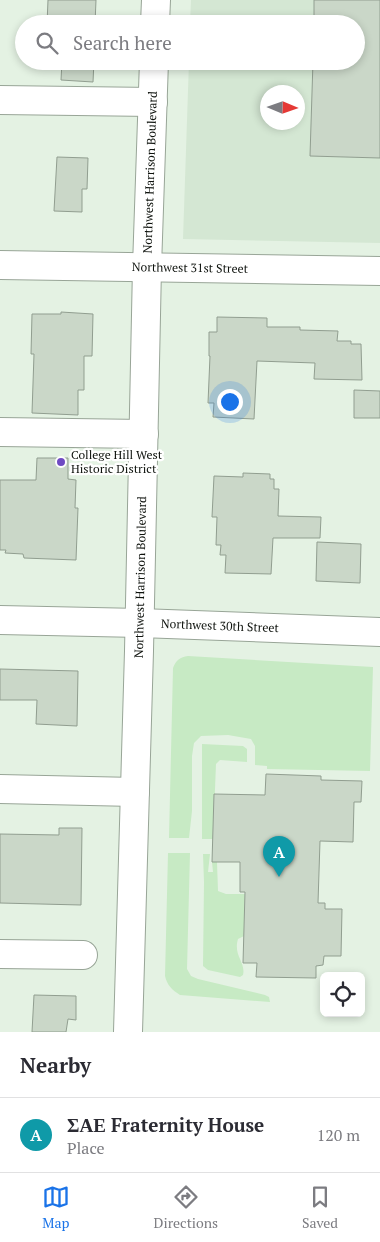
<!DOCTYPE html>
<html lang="en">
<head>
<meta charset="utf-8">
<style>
	:root { --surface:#fff; --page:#f7f7f7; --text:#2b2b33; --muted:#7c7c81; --line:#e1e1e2; --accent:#1a73e8 }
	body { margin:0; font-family:"PT Serif",serif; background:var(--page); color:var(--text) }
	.controls { position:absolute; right:15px; bottom:15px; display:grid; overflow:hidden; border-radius:8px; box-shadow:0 2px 8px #0003 }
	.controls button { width:45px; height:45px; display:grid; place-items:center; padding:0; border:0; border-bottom:1px solid var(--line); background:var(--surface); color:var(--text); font:25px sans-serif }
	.compass { position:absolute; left:260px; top:85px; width:45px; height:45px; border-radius:50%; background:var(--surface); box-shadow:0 2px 8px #0003; rotate:92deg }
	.you { position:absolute; left:229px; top:401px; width:18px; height:18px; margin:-12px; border:4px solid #fff; border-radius:50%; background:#1a73e8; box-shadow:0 0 0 8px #1a73e833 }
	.badge { display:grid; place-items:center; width:32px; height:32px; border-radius:50%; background:var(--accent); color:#fff; font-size:16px; font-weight:700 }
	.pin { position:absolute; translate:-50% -41px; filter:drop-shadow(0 1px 2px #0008) }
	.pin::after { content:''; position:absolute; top:26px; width:18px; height:15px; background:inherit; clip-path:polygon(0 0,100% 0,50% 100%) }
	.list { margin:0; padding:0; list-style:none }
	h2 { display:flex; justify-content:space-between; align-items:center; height:65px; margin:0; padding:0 20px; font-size:21px }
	h2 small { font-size:16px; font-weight:400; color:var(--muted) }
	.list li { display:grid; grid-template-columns:32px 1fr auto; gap:15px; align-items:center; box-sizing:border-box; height:75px; padding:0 20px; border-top:1px solid var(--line) }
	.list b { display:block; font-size:19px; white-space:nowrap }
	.list p { margin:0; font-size:16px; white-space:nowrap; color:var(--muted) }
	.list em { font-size:16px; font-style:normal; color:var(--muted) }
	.icon { flex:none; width:28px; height:28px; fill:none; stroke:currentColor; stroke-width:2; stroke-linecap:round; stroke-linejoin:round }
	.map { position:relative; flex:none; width:380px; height:1032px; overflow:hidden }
	.search { position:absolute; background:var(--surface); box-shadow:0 2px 8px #0003; left:15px; right:15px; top:15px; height:55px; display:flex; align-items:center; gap:12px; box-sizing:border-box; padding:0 18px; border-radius:28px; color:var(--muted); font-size:19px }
	.sheet { height:140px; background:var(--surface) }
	nav { display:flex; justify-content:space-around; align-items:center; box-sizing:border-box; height:70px; border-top:1px solid var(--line); background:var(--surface); font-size:14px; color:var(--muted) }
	nav a { display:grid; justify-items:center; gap:2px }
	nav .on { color:var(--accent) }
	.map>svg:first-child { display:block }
	.built { fill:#d4e7d3; fill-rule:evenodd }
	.green { fill:#c7eac4 }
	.building { fill:#cad7c8; stroke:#919e90 }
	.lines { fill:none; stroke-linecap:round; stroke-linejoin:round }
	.minor-casing { stroke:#98a597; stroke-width:30 }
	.major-casing { stroke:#98a597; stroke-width:30 }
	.minor { stroke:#fff; stroke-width:28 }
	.major { stroke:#fff; stroke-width:28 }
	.poi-dot { fill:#6f4ac3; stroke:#fff; stroke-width:2 }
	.labels { text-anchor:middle; stroke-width:4.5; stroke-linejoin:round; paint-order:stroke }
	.street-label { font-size:12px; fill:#0f130e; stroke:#fff }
	.poi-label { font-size:12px; fill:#0f130e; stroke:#fff; text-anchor:start }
</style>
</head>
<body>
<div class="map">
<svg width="380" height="1032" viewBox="0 0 380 1032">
	<rect width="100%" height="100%" fill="#e4f2e3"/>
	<path class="built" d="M191,0H380V243L183,239L189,61H356V24H190ZM268,92H298V122H268Z"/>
	<path class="green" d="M188,656L373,667L370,771L267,769V766L255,765V746L251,739L228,735L201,736L194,743L192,756V811L189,838H169L173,668C176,660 180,657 188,656Z
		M202,744L243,746L247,749V762L220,760L216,764L213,839H202Z
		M168,853H190L187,969L191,976L198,979L265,995L269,997L270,1002L180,995C172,990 167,985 165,976Z
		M203,854H210L208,872H213L212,862H217L218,891L226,894H245L244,936L238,939C233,956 246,962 243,975L240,977L208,970L203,966L204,882Z"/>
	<path class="building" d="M48,0H96L95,24H47Z
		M314,0H380V158L310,156L313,61H356V24H314Z
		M62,61H94L93,82L61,80Z
		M57,157L88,158L87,189H82V212L54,211Z
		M61,312L93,314L92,356H84V390H78V415L32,413L34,354H31L32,314H61Z
		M217,317L267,318V327H300V330L338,331L337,341H351V344H361L362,380L314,379L315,363L257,361L254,419L213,417L214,403H208L210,356H209V332H217Z
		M354,390L380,391V418H354Z
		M37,458H68V479L76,480L75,508H78L76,560L24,558L23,554L5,553L6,550H0V480H36Z
		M243,473L270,474V479H274V489H279L278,516L321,517L320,538H273L271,574L225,573L226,555H220L221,545H216L217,517H212L214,476L243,477Z
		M317,542L361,544L360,583L316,581Z
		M0,669L78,671L77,726L36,724L37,700H0Z
		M266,774L321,776V780L362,781L361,802H354L353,842L320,841L318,903H325V909H342L341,956H324L323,965L316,966V978L256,977L257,963H243L245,892H240V862H212L214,794L265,795Z
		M59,828H82L81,905L0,903V834L59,835Z
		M34,995L76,996V1020L68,1019L66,1032H32Z"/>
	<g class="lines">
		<g class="minor-casing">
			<g id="minor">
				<path d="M0,100L153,102"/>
				<path id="s1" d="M0,265L380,271"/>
				<path d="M0,432L144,434"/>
				<path id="s2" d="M0,620L140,623L380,632"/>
				<path d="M0,789L135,792"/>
				<path d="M0,954L83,955"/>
			</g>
		</g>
		<g class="major-casing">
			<g id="major">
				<path d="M155,24L156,0"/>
				<path id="s3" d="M128,1032L139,651L147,267L154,61"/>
			</g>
		</g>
		<use href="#minor" class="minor"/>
		<use href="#major" class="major"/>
	</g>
	<circle class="poi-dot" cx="61" cy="462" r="5"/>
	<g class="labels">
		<g class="street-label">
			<text dy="4" stroke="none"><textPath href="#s3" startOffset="860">Northwest Harrison Boulevard</textPath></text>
			<text dy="4" stroke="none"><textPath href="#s1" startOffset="190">Northwest 31st Street</textPath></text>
			<text dy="4" stroke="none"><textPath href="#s3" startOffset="455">Northwest Harrison Boulevard</textPath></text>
			<text dy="4" stroke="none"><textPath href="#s2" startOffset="220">Northwest 30th Street</textPath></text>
		</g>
		<g class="poi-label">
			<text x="71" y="459">College Hill West<tspan x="71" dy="14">Historic District</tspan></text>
		</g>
	</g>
</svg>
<div class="controls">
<button><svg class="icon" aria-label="locate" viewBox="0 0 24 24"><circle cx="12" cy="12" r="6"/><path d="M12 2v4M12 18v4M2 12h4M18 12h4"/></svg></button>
</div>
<svg class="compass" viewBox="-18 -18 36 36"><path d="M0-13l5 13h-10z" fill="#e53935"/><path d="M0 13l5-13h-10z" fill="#7c7c81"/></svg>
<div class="you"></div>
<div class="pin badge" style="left:279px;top:877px;background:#0f9aa8">A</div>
<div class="search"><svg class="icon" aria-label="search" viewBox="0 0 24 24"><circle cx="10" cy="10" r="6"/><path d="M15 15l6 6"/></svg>Search here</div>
</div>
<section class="sheet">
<h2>Nearby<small></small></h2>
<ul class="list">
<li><span class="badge" style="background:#0f9aa8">A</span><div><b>ΣΑΕ Fraternity House</b><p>Place</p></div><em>120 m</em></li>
</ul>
</section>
<nav>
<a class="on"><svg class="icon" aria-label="map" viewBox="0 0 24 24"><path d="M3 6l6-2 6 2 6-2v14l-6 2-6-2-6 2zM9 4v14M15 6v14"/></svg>Map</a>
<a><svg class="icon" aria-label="directions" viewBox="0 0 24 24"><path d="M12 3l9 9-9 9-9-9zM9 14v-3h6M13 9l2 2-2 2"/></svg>Directions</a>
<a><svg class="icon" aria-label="saved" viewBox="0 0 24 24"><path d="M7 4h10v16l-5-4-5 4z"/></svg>Saved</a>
</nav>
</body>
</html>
